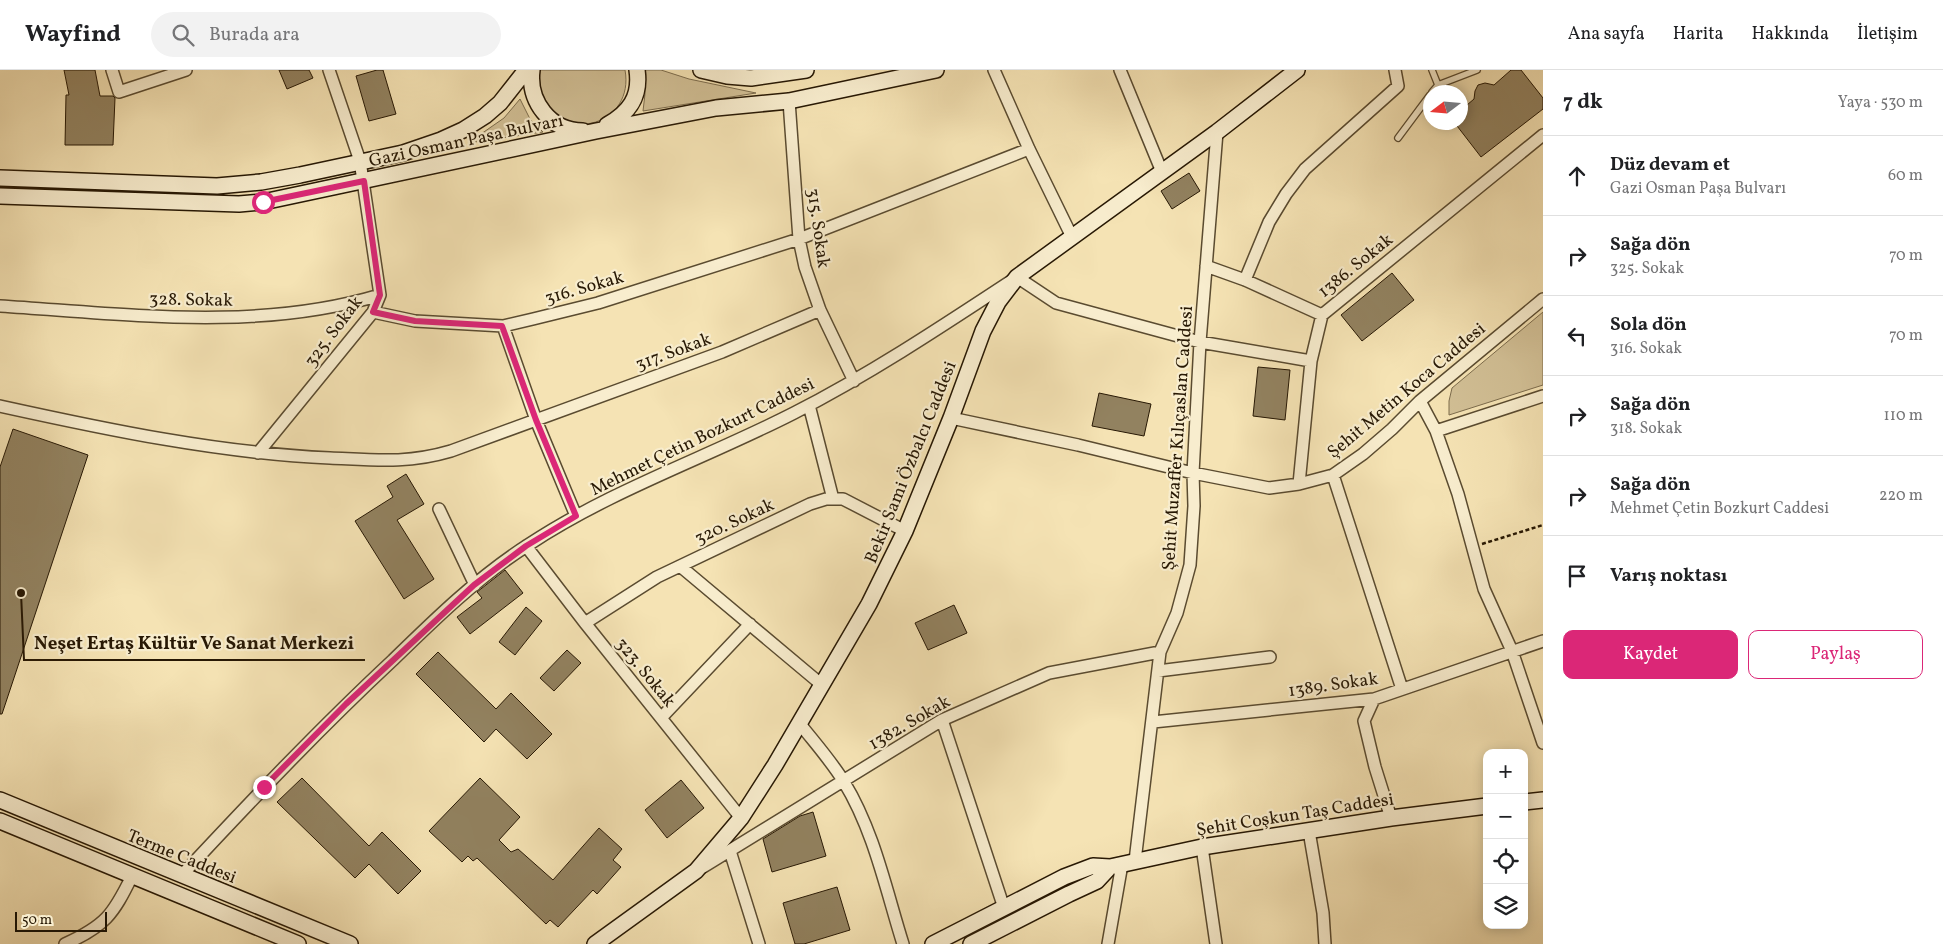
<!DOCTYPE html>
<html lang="tr">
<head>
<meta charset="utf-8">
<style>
	:root { --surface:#fff; --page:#f2f2f2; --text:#202124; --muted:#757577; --line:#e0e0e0; --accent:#db2777 }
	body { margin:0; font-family:Vollkorn,serif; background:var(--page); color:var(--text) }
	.controls { position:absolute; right:15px; bottom:15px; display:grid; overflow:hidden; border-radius:10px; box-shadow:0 2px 12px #0003 }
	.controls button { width:45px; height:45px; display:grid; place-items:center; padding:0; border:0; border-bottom:1px solid var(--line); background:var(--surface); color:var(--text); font:25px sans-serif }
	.compass { position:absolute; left:1423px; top:15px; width:45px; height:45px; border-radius:50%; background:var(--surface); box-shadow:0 2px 12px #0003; rotate:254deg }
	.scale { position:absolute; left:15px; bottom:12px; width:92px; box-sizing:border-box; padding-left:5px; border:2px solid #271804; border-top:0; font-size:14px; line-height:18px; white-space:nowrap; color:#271804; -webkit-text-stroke:4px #f8edce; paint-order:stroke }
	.stop { position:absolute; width:15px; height:15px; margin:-11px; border:4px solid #db2777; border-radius:50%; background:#fff }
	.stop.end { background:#db2777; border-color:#fff; box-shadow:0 1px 5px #0008 }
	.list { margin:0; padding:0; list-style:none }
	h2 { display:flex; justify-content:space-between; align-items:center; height:65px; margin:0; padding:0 20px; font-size:21px }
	h2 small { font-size:16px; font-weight:400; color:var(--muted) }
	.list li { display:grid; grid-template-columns:32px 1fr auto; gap:15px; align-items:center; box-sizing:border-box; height:80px; padding:0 20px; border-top:1px solid var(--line) }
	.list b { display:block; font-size:19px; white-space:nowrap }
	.list p { margin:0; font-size:16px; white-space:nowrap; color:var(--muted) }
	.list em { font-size:16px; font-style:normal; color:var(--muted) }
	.actions { display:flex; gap:10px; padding:15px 20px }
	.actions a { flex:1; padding:11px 0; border:1px solid var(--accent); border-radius:10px; text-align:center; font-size:18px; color:var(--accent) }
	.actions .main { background:var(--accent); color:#fff }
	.icon { flex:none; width:28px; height:28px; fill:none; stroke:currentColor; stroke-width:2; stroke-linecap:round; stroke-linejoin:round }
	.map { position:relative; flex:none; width:1543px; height:874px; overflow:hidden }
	header { display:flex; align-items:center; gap:30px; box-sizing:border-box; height:70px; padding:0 25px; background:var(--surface); border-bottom:1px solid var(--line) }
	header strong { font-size:24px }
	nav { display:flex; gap:28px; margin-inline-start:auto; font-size:18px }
	.search { width:350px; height:45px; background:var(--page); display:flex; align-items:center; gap:12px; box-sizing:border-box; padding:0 18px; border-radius:28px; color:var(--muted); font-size:19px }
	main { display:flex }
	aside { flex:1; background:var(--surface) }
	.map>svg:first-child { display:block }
	.green { fill:#d2c096; stroke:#7c6c4d }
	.building { fill:#928260; stroke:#271804 }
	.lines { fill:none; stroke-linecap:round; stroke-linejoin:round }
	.lane-casing { stroke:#5a4b30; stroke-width:8 }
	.street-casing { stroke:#5a4b30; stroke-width:14 }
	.secondary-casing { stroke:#271804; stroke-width:18 }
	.path { stroke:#271804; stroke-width:2.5; stroke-dasharray:4 2.5; stroke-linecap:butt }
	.lane { stroke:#f8edce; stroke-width:5.5 }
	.street { stroke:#f8edce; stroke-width:11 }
	.secondary { stroke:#f8edce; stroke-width:15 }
	.route { stroke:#db2777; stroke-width:6 }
	.labels { text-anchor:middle; stroke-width:4.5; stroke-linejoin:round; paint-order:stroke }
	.street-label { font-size:18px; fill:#271804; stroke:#f8edce }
	.leader { fill:none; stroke:#271804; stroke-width:2 }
	.callout-dot { fill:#271804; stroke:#f8edce; stroke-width:2 }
	.callout-label { font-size:19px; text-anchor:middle; font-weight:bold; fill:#271804; stroke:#f8edce; stroke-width:4.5; stroke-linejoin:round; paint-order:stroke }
</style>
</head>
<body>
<header>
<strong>Wayfind</strong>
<div class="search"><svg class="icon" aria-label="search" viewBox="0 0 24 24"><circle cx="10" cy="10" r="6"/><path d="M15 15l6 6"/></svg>Burada ara</div>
<nav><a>Ana sayfa</a><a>Harita</a><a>Hakkında</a><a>İletişim</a></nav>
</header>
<main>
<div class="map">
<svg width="1543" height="874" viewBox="0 0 1543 874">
	<rect width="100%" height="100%" fill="#f5e3b4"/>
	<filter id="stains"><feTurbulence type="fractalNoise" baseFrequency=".004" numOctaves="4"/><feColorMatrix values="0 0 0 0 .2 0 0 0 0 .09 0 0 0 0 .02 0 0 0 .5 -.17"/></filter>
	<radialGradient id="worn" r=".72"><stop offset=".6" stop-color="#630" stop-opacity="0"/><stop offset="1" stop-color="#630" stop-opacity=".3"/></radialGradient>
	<path class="green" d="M539,0H625C635,54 564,76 543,26C541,23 539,19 539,15C538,11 539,5 539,0Z
		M644,0H661L689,9L756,23L643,41L645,24Z
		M520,29L530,49L543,62L468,73L504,48Z
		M1543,242V315L1449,345V331L1452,318Z"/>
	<path class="building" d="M64,0H95L100,26H113L115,28L113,75H65L66,25H69Z
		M279,0H309L313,8L287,19Z
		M377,0H383L396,44L369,51L356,6Z
		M1511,0H1521L1543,28V39L1481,87L1454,52H1460V41L1474,29L1475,21L1478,15L1485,13L1494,15Z
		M1189,103L1200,121L1172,139L1161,121Z
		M1392,203L1414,230L1362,271L1341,245Z
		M1258,297L1290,300L1285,350L1253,346Z
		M1099,323L1151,334L1144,366L1092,356Z
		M13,359L88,385L2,644H0V397Z
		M406,404L424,434L397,450L434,509L404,529L355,451L393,427L387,416Z
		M505,500L523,523L470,564L457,547L482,528L477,522Z
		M954,535L967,563L928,580L915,553Z
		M526,537L542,551L515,585L499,572Z
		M567,580L581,593L554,621L540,608Z
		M438,582L496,639L511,623L552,664L527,689L496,659L484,672L416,604Z
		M302,708L369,776L382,762L421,801L398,824L369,794L355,808L277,732Z
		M480,708L520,747L499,770L511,782L518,779L553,810L599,758L622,779L613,790L621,797L597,824L593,820L558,857L550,850L546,854L477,788L473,791L468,786L462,792L429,761Z
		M681,710L704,738L667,768L645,740Z
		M813,742L826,786L772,802L763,769L800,746Z
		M837,817L850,860L804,874H795L783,833Z"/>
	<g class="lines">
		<g class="lane-casing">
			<path id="lane" d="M1432,0L1438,15
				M1432,22L1438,15L1477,0
				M1398,68L1430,25"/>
		</g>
		<g class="street-casing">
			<path id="street" d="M112,0L119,22L186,0
				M994,0L1029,79L1072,167
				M1120,0L1162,102
				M789,31L799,169L805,197L820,240L854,311
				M1206,196L1245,210L1322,245
				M1245,210L1269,152L1286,124L1305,99L1398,16L1395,0
				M0,236C126,244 257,262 380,225
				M373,242L415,251L503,256L533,249L598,233L799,169L1029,79
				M503,256L536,350L576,446
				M1420,331L1436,361L1458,424L1484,519L1512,581L1543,673
				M809,335L833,429
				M0,336C109,360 219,383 330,388C375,390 407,394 451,381L722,282L820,240
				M951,348L1078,375L1193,403L1269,418L1299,414L1333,405L1363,384L1392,359L1420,331L1543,229
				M1436,361L1543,326
				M258,383L373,242L380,225L360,91L329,0
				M1333,405L1402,619
				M1299,414L1311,291L1322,245L1543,65
				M439,439L475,515
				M526,476L585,553L741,748
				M680,496L822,615
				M585,553L657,507L810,434L826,429H843L905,461
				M1158,601L1270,587
				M1374,629L1364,651L1375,697L1391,748
				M661,648L750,554
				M942,650L1004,838
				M1153,652L1374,629L1543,571
				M800,654C815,673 832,692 844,712C874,761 886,820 903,874
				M1309,761L1323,843L1325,874
				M1202,777L1216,874
				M730,781L759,874
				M1135,791L1160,582L1177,543L1190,495L1194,436L1193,403L1200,272L1217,62
				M703,797L942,650L1049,603L1160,582
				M181,806C250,732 319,659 393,590C435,549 478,507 528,475C611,420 706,388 794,343C872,303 944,255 1017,207L1056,233L1200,272L1311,291
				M65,874C105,856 113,845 132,806
				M1108,874L1122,794"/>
		</g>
		<g class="secondary-casing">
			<path id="secondary" d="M532,0C528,31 550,61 583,61
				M701,0L727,6L751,8L806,0
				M607,55C629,43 641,27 637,0
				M0,108L217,116L261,112L300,105L403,83L441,70L463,60L485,46L500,33L526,0
				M0,126L239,134L263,132L596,61L716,38L789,31L936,0
				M0,730L350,874
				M1524,732L1543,730
				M0,751L298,874
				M595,874L696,801L741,748L775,695L869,534L905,461L951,348L983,261L998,232L1017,207L1217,62L1297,0
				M933,874L1064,807L1093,796L1110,797L1202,777L1391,748L1487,736
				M971,874L1069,824L1097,811L1110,797"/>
		</g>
		<path class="path" d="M1482,474L1543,455"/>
		<use href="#lane" class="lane"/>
		<use href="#street" class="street"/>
		<use href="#secondary" class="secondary"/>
	</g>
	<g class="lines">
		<path class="route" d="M263,132L364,111L380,225L373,242L415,251L502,256L536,350L576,446L526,476L474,515L346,634L264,717"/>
	</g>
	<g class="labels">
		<g class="street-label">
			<text transform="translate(466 70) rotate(-12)" y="6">Gazi Osman Paşa Bulvarı</text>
			<text transform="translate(819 158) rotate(82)" y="6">315. Sokak</text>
			<text transform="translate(1355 195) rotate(-39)" y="6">1386. Sokak</text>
			<text transform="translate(584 217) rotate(-16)" y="6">316. Sokak</text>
			<text transform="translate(191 229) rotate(1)" y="6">328. Sokak</text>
			<text transform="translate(333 261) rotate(-53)" y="6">325. Sokak</text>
			<text transform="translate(673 281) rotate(-20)" y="6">317. Sokak</text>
			<text transform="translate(1406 320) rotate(-40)" y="6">Şehit Metin Koca Caddesi</text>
			<text transform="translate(702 366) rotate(-26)" y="6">Mehmet Çetin Bozkurt Caddesi</text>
			<text transform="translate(1177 368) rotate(-86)" y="6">Şehit Muzaffer Kılıçaslan Caddesi</text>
			<text transform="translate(910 392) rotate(-68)" y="6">Bekir Sami Özbalcı Caddesi</text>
			<text transform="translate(734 451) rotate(-25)" y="6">320. Sokak</text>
			<text transform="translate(646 602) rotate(51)" y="6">323. Sokak</text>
			<text transform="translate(1333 614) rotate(-8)" y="6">1389. Sokak</text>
			<text transform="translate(909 652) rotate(-30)" y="6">1382. Sokak</text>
			<text transform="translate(1295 744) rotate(-9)" y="6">Şehit Coşkun Taş Caddesi</text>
			<text transform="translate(182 786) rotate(22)" y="6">Terme Caddesi</text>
		</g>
	</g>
	<path class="leader" d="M21 523L24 590H365"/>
	<circle class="callout-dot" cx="21" cy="523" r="5"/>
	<g class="callout-label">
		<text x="194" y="579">Neşet Ertaş Kültür Ve Sanat Merkezi</text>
	</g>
	<rect width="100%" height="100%" filter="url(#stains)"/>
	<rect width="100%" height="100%" fill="url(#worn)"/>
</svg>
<div class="controls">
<button>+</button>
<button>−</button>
<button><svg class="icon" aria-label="locate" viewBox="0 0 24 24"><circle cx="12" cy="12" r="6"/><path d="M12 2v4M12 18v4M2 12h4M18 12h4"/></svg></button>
<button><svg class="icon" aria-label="layers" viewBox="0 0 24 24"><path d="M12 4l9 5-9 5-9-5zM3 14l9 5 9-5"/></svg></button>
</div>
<svg class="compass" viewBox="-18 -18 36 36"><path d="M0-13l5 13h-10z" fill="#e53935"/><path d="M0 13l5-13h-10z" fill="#757577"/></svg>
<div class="scale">50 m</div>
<div class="stop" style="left:263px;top:132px"></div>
<div class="stop end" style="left:264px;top:717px"></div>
</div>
<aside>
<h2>7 dk<small>Yaya · 530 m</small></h2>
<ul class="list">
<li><svg class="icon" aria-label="ahead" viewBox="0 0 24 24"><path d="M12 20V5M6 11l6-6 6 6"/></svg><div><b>Düz devam et</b><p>Gazi Osman Paşa Bulvarı</p></div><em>60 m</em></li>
<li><svg class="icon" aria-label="right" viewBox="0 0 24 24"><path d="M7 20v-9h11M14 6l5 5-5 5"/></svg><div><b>Sağa dön</b><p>325. Sokak</p></div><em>70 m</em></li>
<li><svg class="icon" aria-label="left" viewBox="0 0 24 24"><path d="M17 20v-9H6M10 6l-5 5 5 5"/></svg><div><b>Sola dön</b><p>316. Sokak</p></div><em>70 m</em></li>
<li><svg class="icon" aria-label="right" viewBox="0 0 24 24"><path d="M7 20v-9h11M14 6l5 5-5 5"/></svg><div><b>Sağa dön</b><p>318. Sokak</p></div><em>110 m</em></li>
<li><svg class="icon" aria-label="right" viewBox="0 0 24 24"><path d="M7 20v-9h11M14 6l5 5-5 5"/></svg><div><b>Sağa dön</b><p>Mehmet Çetin Bozkurt Caddesi</p></div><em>220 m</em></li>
<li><svg class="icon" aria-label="arrive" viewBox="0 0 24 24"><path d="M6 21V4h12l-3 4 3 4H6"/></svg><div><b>Varış noktası</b></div></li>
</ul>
<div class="actions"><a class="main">Kaydet</a><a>Paylaş</a></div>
</aside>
</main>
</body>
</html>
